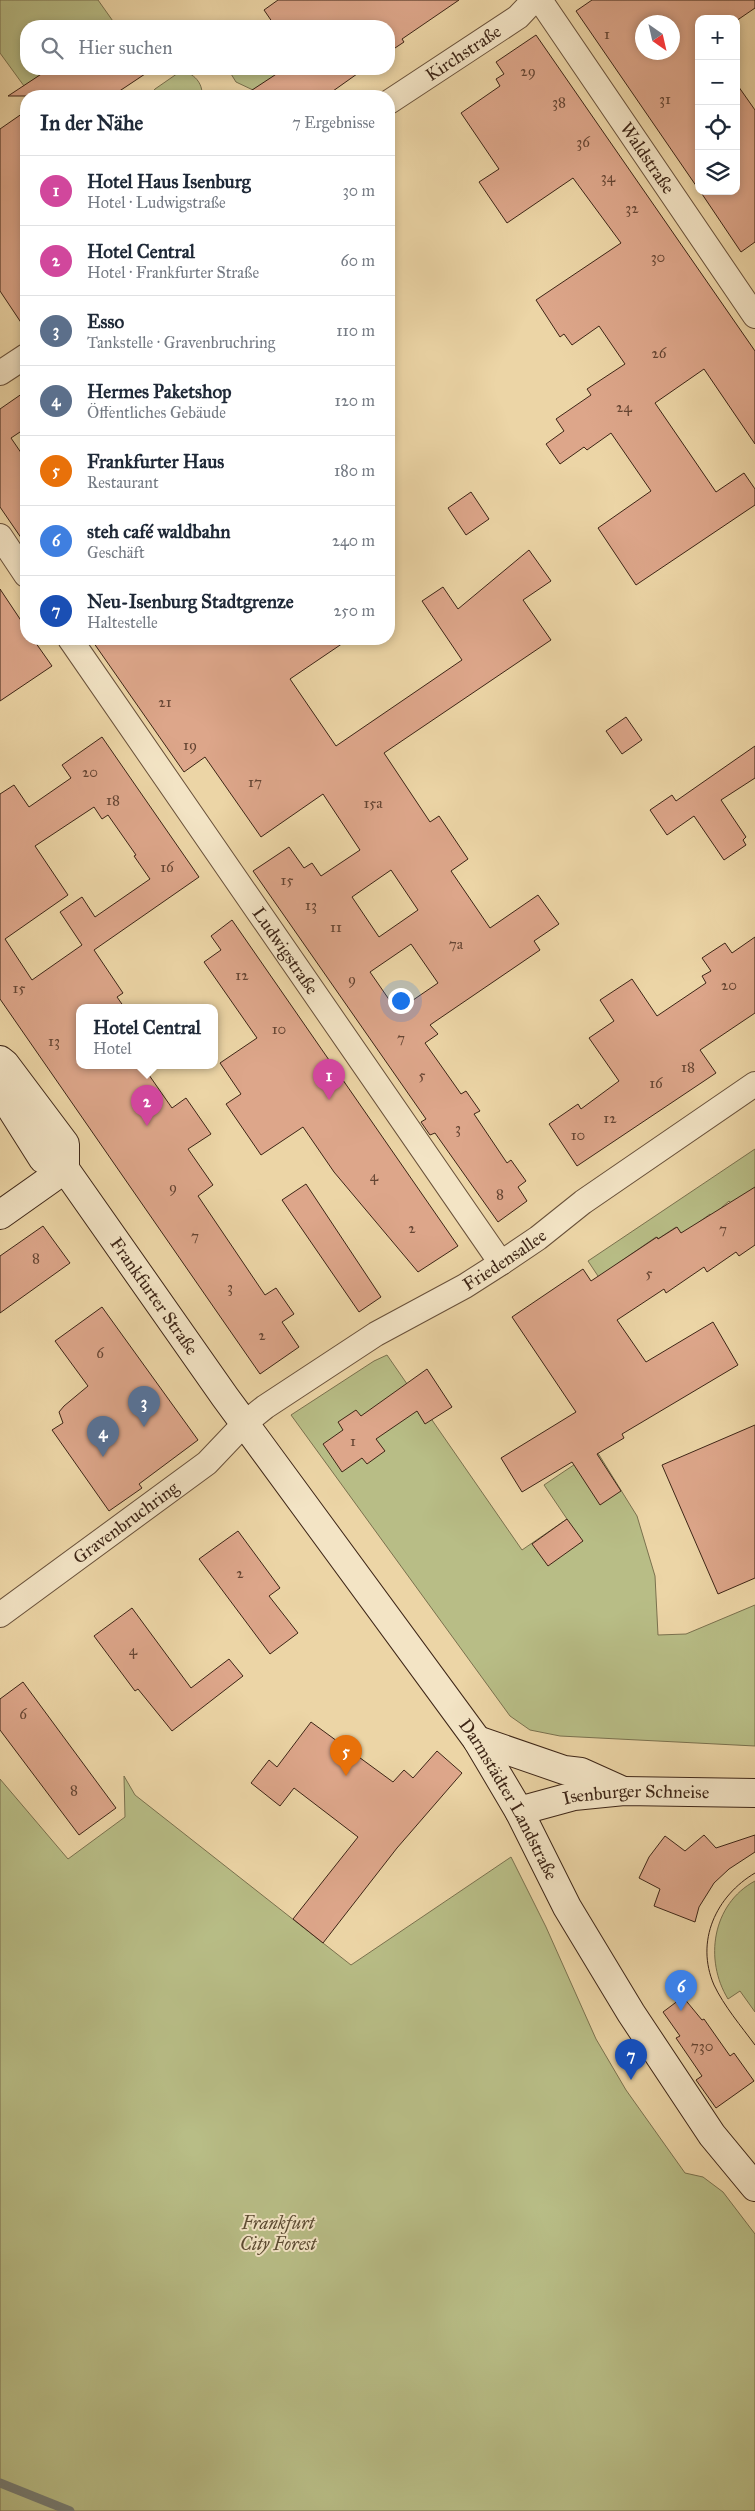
<!DOCTYPE html>
<html lang="de">
<head>
<meta charset="utf-8">
<style>
	:root { --surface:#fff; --page:#f2f2f3; --text:#1f2937; --muted:#747a83; --line:#e0e1e3; --accent:#8f2418 }
	body { margin:0; font-family:"IM FELL Great Primer",serif; background:var(--page); color:var(--text) }
	.controls { position:absolute; right:15px; top:15px; display:grid; overflow:hidden; border-radius:10px; box-shadow:0 2px 8px #0003 }
	.controls button { width:45px; height:45px; display:grid; place-items:center; padding:0; border:0; border-bottom:1px solid var(--line); background:var(--surface); color:var(--text); font:25px sans-serif }
	.compass { position:absolute; left:635px; top:15px; width:45px; height:45px; border-radius:50%; background:var(--surface); box-shadow:0 2px 8px #0003; rotate:146deg }
	.you { position:absolute; left:400px; top:1000px; width:18px; height:18px; margin:-12px; border:4px solid #fff; border-radius:50%; background:#1a73e8; box-shadow:0 0 0 8px #1a73e833 }
	.badge { display:grid; place-items:center; width:32px; height:32px; border-radius:50%; background:var(--accent); color:#fff; font-size:16px; font-weight:700 }
	.pin { position:absolute; translate:-50% -41px; filter:drop-shadow(0 1px 2px #0008) }
	.pin::after { content:''; position:absolute; top:26px; width:18px; height:15px; background:inherit; clip-path:polygon(0 0,100% 0,50% 100%) }
	.popup { position:absolute; left:76px; top:1004px; width:142px; height:65px; box-sizing:border-box; display:grid; place-content:center; border-radius:10px; background:var(--surface); filter:drop-shadow(0 1px 4px #0005); font-size:16px; white-space:nowrap; color:var(--muted) }
	.popup b { font-size:19px; color:var(--text) }
	.popup::after { content:''; position:absolute; left:50%; top:100%; margin-left:-10px; border:10px solid transparent; border-top-color:var(--surface) }
	.list { margin:0; padding:0; list-style:none }
	h2 { display:flex; justify-content:space-between; align-items:center; height:65px; margin:0; padding:0 20px; font-size:21px }
	h2 small { font-size:16px; font-weight:400; color:var(--muted) }
	.list li { display:grid; grid-template-columns:32px 1fr auto; gap:15px; align-items:center; box-sizing:border-box; height:70px; padding:0 20px; border-top:1px solid var(--line) }
	.list b { display:block; font-size:19px; white-space:nowrap }
	.list p { margin:0; font-size:16px; white-space:nowrap; color:var(--muted) }
	.list em { font-size:16px; font-style:normal; color:var(--muted) }
	.icon { flex:none; width:28px; height:28px; fill:none; stroke:currentColor; stroke-width:2; stroke-linecap:round; stroke-linejoin:round }
	.map { position:relative; flex:none; width:755px; height:2511px; overflow:hidden }
	.search { position:absolute; background:var(--surface); box-shadow:0 2px 8px #0003; left:20px; top:20px; width:375px; height:55px; display:flex; align-items:center; gap:12px; box-sizing:border-box; padding:0 18px; border-radius:20px; color:var(--muted); font-size:19px }
	.panel { position:absolute; background:var(--surface); box-shadow:0 2px 8px #0003; left:20px; top:90px; width:375px; height:555px; border-radius:20px }
	.map>svg:first-child { display:block }
	.green { fill:#b8bd86; stroke:#7a714e }
	.lines { fill:none; stroke-linecap:round; stroke-linejoin:round }
	.stream { stroke:#767c73; stroke-width:9 }
	.building { fill:#dda68a; stroke:#3d2516; fill-rule:evenodd }
	.street-casing { stroke:#69513a; stroke-width:26 }
	.secondary-casing { stroke:#3d2516; stroke-width:30 }
	.street { stroke:#f3e4c5; stroke-width:24 }
	.secondary { stroke:#f3e4c5; stroke-width:28 }
	.tram { stroke:#3d2516; stroke-width:1 }
	.labels { text-anchor:middle; stroke-width:4; stroke-linejoin:round; paint-order:stroke }
	.number-label { font-size:15px; fill:#654533 }
	.street-label { font-size:18px; fill:#3d2516; stroke:#f3e4c5 }
	.park-label { font-size:18px; font-style:italic; fill:#5c4b32; stroke:#f3e4c5 }
</style>
</head>
<body>
<div class="map">
<svg width="755" height="2511" viewBox="0 0 755 2511">
	<rect width="100%" height="100%" fill="#ecd5a6"/>
	<filter id="stains"><feTurbulence type="fractalNoise" baseFrequency=".004" numOctaves="4"/><feColorMatrix values="0 0 0 0 .2 0 0 0 0 .09 0 0 0 0 .02 0 0 0 .5 -.17"/></filter>
	<radialGradient id="worn" r=".72"><stop offset=".6" stop-color="#630" stop-opacity="0"/><stop offset="1" stop-color="#630" stop-opacity=".3"/></radialGradient>
	<path class="green" d="M0,0H98L115,24L112,26H26V69H49L24,86L0,53Z
		M228,69H274L276,75L253,90L236,82Z
		M181,71C194,73 203,83 202,96H149L155,89Z
		M755,1149V1188L731,1203L729,1201L712,1216L710,1214L682,1235L676,1227L658,1239L656,1237L617,1264L618,1266L600,1279L588,1261Z
		M387,1355L522,1550L567,1519L544,1485L596,1450L637,1516L655,1576L658,1635L686,1634L755,1605V1746L560,1736L530,1730L510,1716L291,1415L374,1361Z
		M124,1776L135,1795L351,1965L511,1857L546,1927L596,2039L626,2090L685,2173L703,2177L723,2192L755,2234V2511H0V1779L68,1859L125,1817Z
		M755,1881V2012L740,1991L728,1999C704,1960 712,1904 755,1881Z"/>
	<g class="lines">
		<path class="stream" d="M0,2483L70,2511"/>
	</g>
	<path class="building" d="M278,0H459L402,39L404,42L389,52V26H275L264,10Z
		M592,0H755V8L736,21V19H699V190L576,11ZM642,22H672V52H642Z
		M536,35L755,351V444L704,369L655,403L716,492L744,473L755,489V505L636,585L598,528L651,491L611,433L587,450L584,447L560,464L546,444L564,431L556,419L591,395L587,389L625,364L599,326L572,345L564,334L560,337L536,300L621,243L573,178L507,223L479,182L499,169L461,113L500,86L496,79L504,74L496,62Z
		M49,69H145L148,72L112,96H8Z
		M284,69H364L326,96H243Z
		M736,83L755,110V242L741,252L700,191H736Z
		M26,111V330L0,291V129Z
		M26,391V428L11,438L26,460V545L0,507V409Z
		M471,492L489,519L466,535L448,508Z
		M529,550L551,581L523,600L551,640L384,753L430,822L439,816L468,859L451,871L490,928L538,895L559,924L534,941L540,950L430,1025L438,1034L425,1043L461,1094L466,1091L480,1111L474,1114L507,1163L511,1160L526,1181L518,1187L527,1201L498,1222L435,1133L430,1135L421,1122L426,1119L253,871L289,847L304,868L312,863L321,876L360,850L323,794L261,837L205,757L184,772L91,639H349L290,679L336,746L462,660L422,601L443,587L458,609ZM391,870L418,910L379,937L352,897ZM411,944L438,983L397,1011L370,972Z
		M0,589L26,628V639H33L52,666L0,701Z
		M626,717L642,740L622,754L606,731Z
		M102,737L199,877L94,950L123,993L117,997L124,1007H80V1065H142L172,1108L186,1098L211,1134L188,1149L213,1185L198,1196L265,1295L276,1288L294,1314L282,1322L299,1347L260,1374L0,999V794L14,785L29,807L71,778L62,765ZM94,807L102,819L108,815L136,855L134,856L150,879L95,917L82,897L60,912L82,945L32,980L5,939L68,895L35,846Z
		M755,746V778L721,800L746,837L743,840L746,845L724,860L694,816L667,835L650,810L672,795L676,801Z
		M232,920L458,1246L418,1272L334,1172L303,1127L261,1155L226,1104L241,1094L220,1063L257,1038L204,962L221,950L211,936Z
		M755,937V1013L700,1050L716,1073L577,1166L549,1124L578,1104L581,1109L619,1081L589,1038L614,1021L600,1000L632,979L657,1016L706,983L702,976L711,971L702,958L725,943L732,953Z
		M306,1184L381,1297L359,1312L282,1200Z
		M755,1187V1245L739,1256L736,1252L707,1272L704,1267L666,1293L664,1289L617,1320L646,1362L713,1322L738,1365L622,1434L624,1438L597,1454L621,1491L600,1505L572,1462L522,1492L501,1458L576,1412L512,1317L583,1269L591,1281L657,1237L658,1239L677,1227L681,1233Z
		M43,1226L70,1263L0,1313V1256Z
		M102,1307L198,1440L139,1484L142,1488L109,1511L52,1430L63,1423L59,1412L64,1406L88,1386L55,1341Z
		M427,1369L452,1407L425,1424L417,1411L376,1439L385,1451L367,1464L362,1458L342,1472L323,1444L343,1430L338,1422L356,1410L361,1416Z
		M755,1425V1578L718,1594L662,1465Z
		M567,1519L583,1541L548,1566L532,1544Z
		M238,1531L280,1588L269,1596L298,1633L270,1654L199,1559Z
		M132,1608L191,1688L229,1659L243,1676L172,1731L138,1689L135,1691L94,1636Z
		M23,1682L116,1808L79,1835L0,1730V1699Z
		M311,1722L393,1782L404,1770L413,1778L437,1751L462,1773L397,1848L323,1943L293,1919L358,1837L294,1788L280,1806L251,1783L269,1760L277,1767Z
		M704,1835L716,1848L755,1835V1852L729,1869L714,1883L699,1907L695,1922L654,1906L660,1889L639,1878L649,1857L665,1836L685,1851Z
		M683,1997L702,2020L704,2019L730,2056L734,2053L754,2081L716,2108L696,2080L702,2076L676,2038L680,2036L663,2012Z"/>
	<g class="lines">
		<g class="street-casing">
			<g id="street">
				<path id="s1" d="M540,0L755,316"/>
				<path id="s2" d="M389,102L518,17L534,0"/>
				<path d="M0,373L26,356"/>
				<path d="M0,536L26,575"/>
				<path id="s3" d="M70,639L501,1263"/>
				<path id="s4" d="M0,1615L207,1463L245,1423L265,1407L376,1334L465,1286L501,1263L538,1238L583,1202L755,1084"/>
			</g>
		</g>
		<g class="secondary-casing">
			<g id="secondary">
				<path d="M0,1060L5,1064L65,1144V1169"/>
				<path id="s5" d="M0,1091L43,1159L65,1169L225,1397L477,1740L519,1811L567,1907L631,2013L712,2135L755,2187"/>
				<path d="M0,1215L65,1169"/>
				<path d="M477,1740L564,1770L581,1772L621,1790"/>
				<path id="s6" d="M519,1811L574,1796L624,1791L755,1793"/>
			</g>
		</g>
		<use href="#street" class="street"/>
		<use href="#secondary" class="secondary"/>
		<path class="tram" d="M755,1873C716,1896 695,1941 714,1985C724,2006 741,2026 755,2045"/>
	</g>
	<g class="labels">
		<g class="number-label">
			<text x="607" y="39">1</text>
			<text x="528" y="76">29</text>
			<text x="665" y="104">31</text>
			<text x="559" y="107">38</text>
			<text x="583" y="147">36</text>
			<text x="608" y="182">34</text>
			<text x="632" y="213">32</text>
			<text x="658" y="262">30</text>
			<text x="659" y="358">26</text>
			<text x="624" y="412">24</text>
			<text x="165" y="707">21</text>
			<text x="190" y="750">19</text>
			<text x="90" y="777">20</text>
			<text x="255" y="787">17</text>
			<text x="113" y="805">18</text>
			<text x="373" y="808">15a</text>
			<text x="167" y="872">16</text>
			<text x="287" y="885">15</text>
			<text x="311" y="910">13</text>
			<text x="336" y="932">11</text>
			<text x="456" y="949">7a</text>
			<text x="242" y="980">12</text>
			<text x="352" y="984">9</text>
			<text x="729" y="990">20</text>
			<text x="19" y="993">15</text>
			<text x="279" y="1034">10</text>
			<text x="401" y="1043">7</text>
			<text x="54" y="1046">13</text>
			<text x="688" y="1072">18</text>
			<text x="422" y="1080">5</text>
			<text x="656" y="1088">16</text>
			<text x="610" y="1123">12</text>
			<text x="458" y="1133">3</text>
			<text x="578" y="1140">10</text>
			<text x="374" y="1181">4</text>
			<text x="173" y="1192">9</text>
			<text x="500" y="1199">8</text>
			<text x="412" y="1233">2</text>
			<text x="723" y="1234">7</text>
			<text x="195" y="1241">7</text>
			<text x="36" y="1263">8</text>
			<text x="649" y="1278">5</text>
			<text x="230" y="1292">3</text>
			<text x="262" y="1340">2</text>
			<text x="100" y="1358">6</text>
			<text x="353" y="1446">1</text>
			<text x="240" y="1578">2</text>
			<text x="133" y="1655">4</text>
			<text x="23" y="1719">6</text>
			<text x="74" y="1795">8</text>
			<text x="702" y="2051">730</text>
		</g>
		<g class="street-label">
			<text dy="6" stroke="none"><textPath href="#s2" startOffset="89">Kirchstraße</textPath></text>
			<text dy="6" stroke="none"><textPath href="#s1" startOffset="191">Waldstraße</textPath></text>
			<text dy="6" stroke="none"><textPath href="#s3" startOffset="379">Ludwigstraße</textPath></text>
			<text dy="6" stroke="none"><textPath href="#s4" startOffset="619">Friedensallee</textPath></text>
			<text dy="6" stroke="none"><textPath href="#s5" startOffset="260">Frankfurter Straße</textPath></text>
			<text dy="6" stroke="none"><textPath href="#s4" startOffset="156">Gravenbruchring</textPath></text>
			<text dy="6" stroke="none"><textPath href="#s6" startOffset="119">Isenburger Schneise</textPath></text>
			<text dy="6" stroke="none"><textPath href="#s5" startOffset="876">Darmstädter Landstraße</textPath></text>
		</g>
		<g class="park-label">
			<text x="278" y="2229">Frankfurt<tspan x="278" dy="21">City Forest</tspan></text>
		</g>
	</g>
	<rect width="100%" height="100%" filter="url(#stains)"/>
	<rect width="100%" height="100%" fill="url(#worn)"/>
</svg>
<div class="controls">
<button>+</button>
<button>−</button>
<button><svg class="icon" aria-label="locate" viewBox="0 0 24 24"><circle cx="12" cy="12" r="6"/><path d="M12 2v4M12 18v4M2 12h4M18 12h4"/></svg></button>
<button><svg class="icon" aria-label="layers" viewBox="0 0 24 24"><path d="M12 4l9 5-9 5-9-5zM3 14l9 5 9-5"/></svg></button>
</div>
<svg class="compass" viewBox="-18 -18 36 36"><path d="M0-13l5 13h-10z" fill="#e53935"/><path d="M0 13l5-13h-10z" fill="#747a83"/></svg>
<div class="you"></div>
<div class="pin badge" style="left:329px;top:1100px;background:#d1479c">1</div>
<div class="pin badge" style="left:147px;top:1126px;background:#d1479c">2</div>
<div class="popup"><b>Hotel Central</b>Hotel</div>
<div class="pin badge" style="left:144px;top:1427px;background:#5c6f8a">3</div>
<div class="pin badge" style="left:103px;top:1457px;background:#5c6f8a">4</div>
<div class="pin badge" style="left:346px;top:1776px;background:#e8710a">5</div>
<div class="pin badge" style="left:681px;top:2011px;background:#3f7fe0">6</div>
<div class="pin badge" style="left:631px;top:2080px;background:#1a4fb4">7</div>
<div class="search"><svg class="icon" aria-label="search" viewBox="0 0 24 24"><circle cx="10" cy="10" r="6"/><path d="M15 15l6 6"/></svg>Hier suchen</div>
<section class="panel">
<h2>In der Nähe<small>7 Ergebnisse</small></h2>
<ul class="list">
<li><span class="badge" style="background:#d1479c">1</span><div><b>Hotel Haus Isenburg</b><p>Hotel · Ludwigstraße</p></div><em>30 m</em></li>
<li><span class="badge" style="background:#d1479c">2</span><div><b>Hotel Central</b><p>Hotel · Frankfurter Straße</p></div><em>60 m</em></li>
<li><span class="badge" style="background:#5c6f8a">3</span><div><b>Esso</b><p>Tankstelle · Gravenbruchring</p></div><em>110 m</em></li>
<li><span class="badge" style="background:#5c6f8a">4</span><div><b>Hermes Paketshop</b><p>Öffentliches Gebäude</p></div><em>120 m</em></li>
<li><span class="badge" style="background:#e8710a">5</span><div><b>Frankfurter Haus</b><p>Restaurant</p></div><em>180 m</em></li>
<li><span class="badge" style="background:#3f7fe0">6</span><div><b>steh café waldbahn</b><p>Geschäft</p></div><em>240 m</em></li>
<li><span class="badge" style="background:#1a4fb4">7</span><div><b>Neu-Isenburg Stadtgrenze</b><p>Haltestelle</p></div><em>250 m</em></li>
</ul>
</section>
</div>
</body>
</html>
